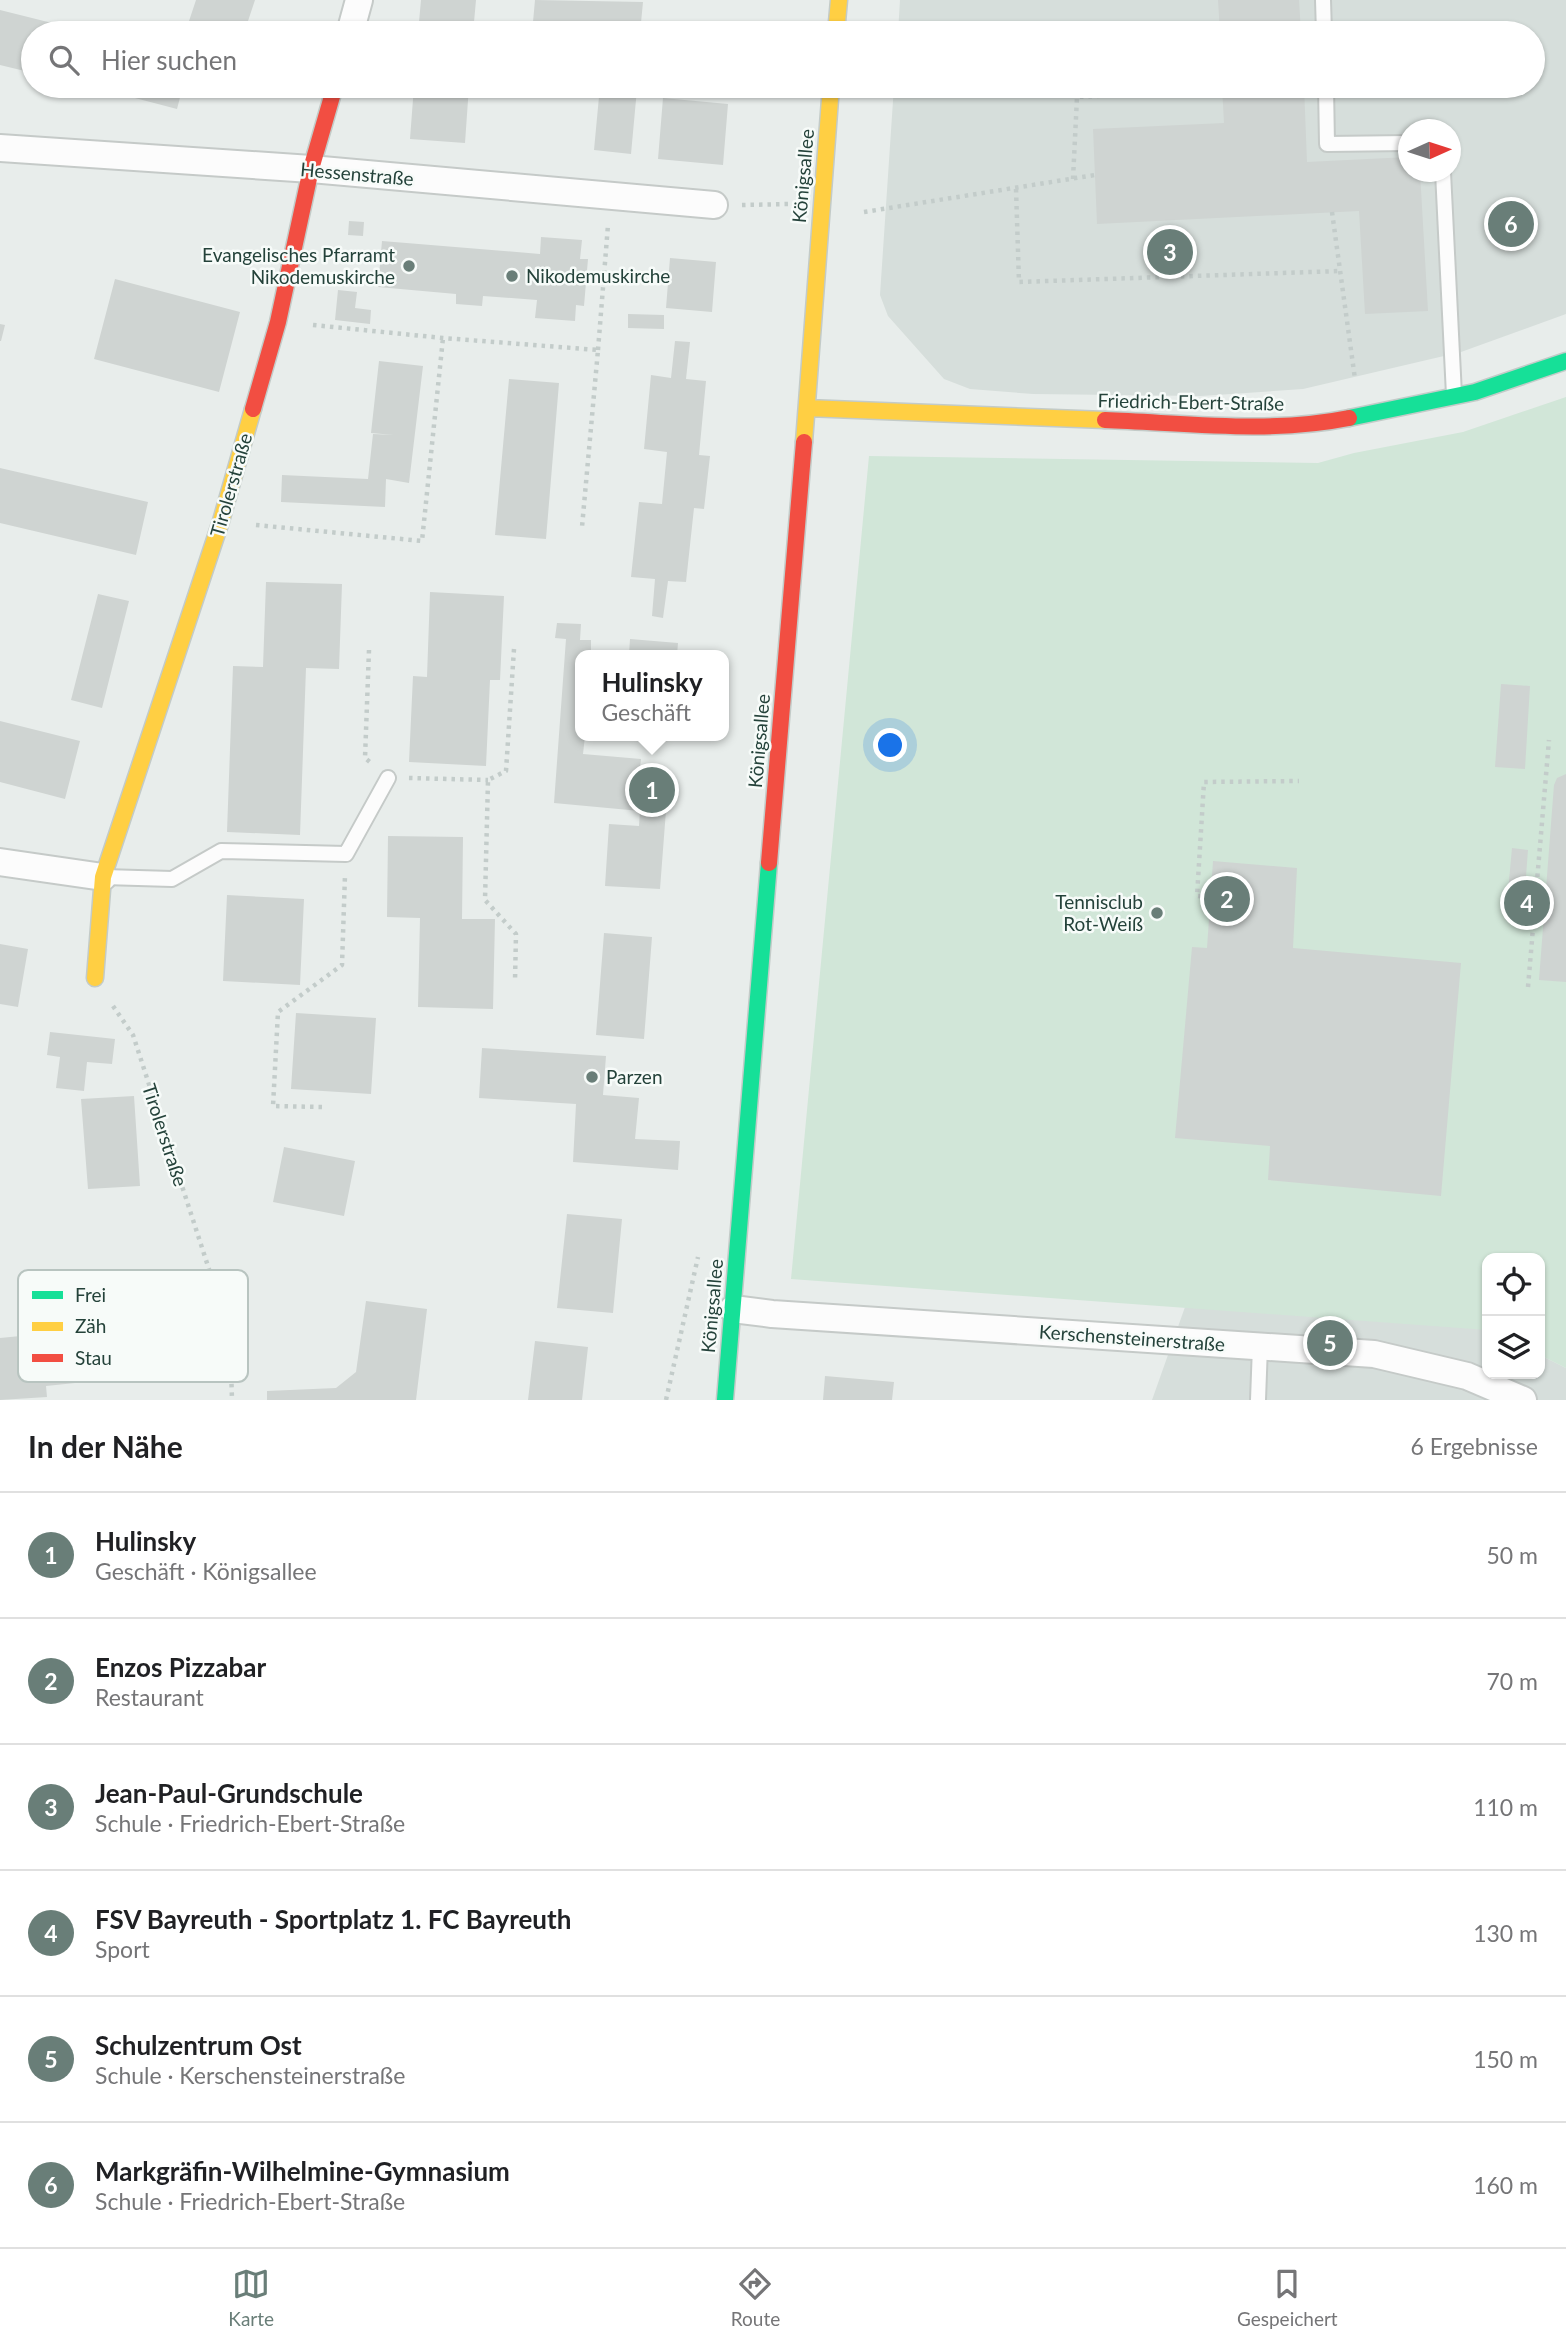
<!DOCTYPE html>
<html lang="de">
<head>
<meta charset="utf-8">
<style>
	:root { --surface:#fff; --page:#f6f6f6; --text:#202124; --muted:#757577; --line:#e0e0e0; --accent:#697e78 }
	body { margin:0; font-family:Lato,sans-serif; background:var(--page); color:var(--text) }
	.controls { position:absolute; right:21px; bottom:21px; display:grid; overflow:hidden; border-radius:14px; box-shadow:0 2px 5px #0004 }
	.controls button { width:63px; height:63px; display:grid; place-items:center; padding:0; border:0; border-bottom:2px solid var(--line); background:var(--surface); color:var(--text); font:35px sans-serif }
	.compass { position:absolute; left:1398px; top:119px; width:63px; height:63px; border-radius:50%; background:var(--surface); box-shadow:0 2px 5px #0004; rotate:87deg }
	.you { position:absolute; left:891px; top:746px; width:24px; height:24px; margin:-18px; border:5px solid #fff; border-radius:50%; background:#1a73e8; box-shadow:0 0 0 10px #1a73e833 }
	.badge { display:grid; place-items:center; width:46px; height:46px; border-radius:50%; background:var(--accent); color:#fff; font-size:23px; font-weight:700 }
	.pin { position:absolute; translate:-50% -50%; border:4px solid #fff; box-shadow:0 2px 7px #0006 }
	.popup { position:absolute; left:575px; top:650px; width:154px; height:91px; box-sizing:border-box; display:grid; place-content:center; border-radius:14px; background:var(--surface); filter:drop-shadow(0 2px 5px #0005); font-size:23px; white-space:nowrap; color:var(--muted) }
	.popup b { font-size:26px; color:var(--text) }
	.popup::after { content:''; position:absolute; left:50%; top:100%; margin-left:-14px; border:14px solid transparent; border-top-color:var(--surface) }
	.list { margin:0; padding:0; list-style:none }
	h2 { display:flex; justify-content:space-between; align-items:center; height:91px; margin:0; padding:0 28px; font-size:30px }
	h2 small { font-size:23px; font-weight:400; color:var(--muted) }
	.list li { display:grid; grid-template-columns:46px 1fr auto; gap:21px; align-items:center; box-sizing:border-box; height:126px; padding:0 28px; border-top:2px solid var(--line) }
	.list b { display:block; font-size:26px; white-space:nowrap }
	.list p { margin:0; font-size:23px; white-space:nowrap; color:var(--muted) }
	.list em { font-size:23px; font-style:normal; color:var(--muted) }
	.icon { flex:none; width:38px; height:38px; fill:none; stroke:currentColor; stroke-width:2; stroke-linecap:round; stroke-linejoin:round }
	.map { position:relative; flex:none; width:1566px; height:1400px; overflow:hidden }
	.search { position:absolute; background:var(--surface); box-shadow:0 2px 5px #0004; left:21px; right:21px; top:21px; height:77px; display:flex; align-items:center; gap:18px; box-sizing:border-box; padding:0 24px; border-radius:38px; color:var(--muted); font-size:26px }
	.sheet { height:847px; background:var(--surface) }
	nav { display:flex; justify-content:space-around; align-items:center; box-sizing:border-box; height:98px; border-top:2px solid var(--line); background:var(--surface); font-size:19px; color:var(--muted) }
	nav a { display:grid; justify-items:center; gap:4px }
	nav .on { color:var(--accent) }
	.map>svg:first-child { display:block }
	.built { fill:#d6dedb; fill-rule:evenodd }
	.grass { fill:#d1e6d8 }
	.building { fill:#cfd4d2 }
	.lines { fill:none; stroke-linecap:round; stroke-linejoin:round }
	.lane-casing { stroke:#c5cac8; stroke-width:18 }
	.street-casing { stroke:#c5cac8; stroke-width:30 }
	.fast-casing { stroke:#c3cbc8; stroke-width:19 }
	.slow-casing { stroke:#c3cbc8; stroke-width:19 }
	.jam-casing { stroke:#c3cbc8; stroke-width:19 }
	.path { stroke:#c3ccca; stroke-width:4.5; stroke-dasharray:3.5 5; stroke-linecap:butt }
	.lane { stroke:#fcfcfc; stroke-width:14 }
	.street { stroke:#fcfcfc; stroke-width:26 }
	.fast { stroke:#16e098; stroke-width:16 }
	.slow { stroke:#ffcf43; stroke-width:16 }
	.jam { stroke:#f24e42; stroke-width:16 }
	.poi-dot { fill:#697e78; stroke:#f7fbf9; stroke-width:2.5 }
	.labels { text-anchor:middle; stroke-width:5; stroke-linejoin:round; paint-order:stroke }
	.street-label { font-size:19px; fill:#24423a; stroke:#f7fbf9 }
	.poi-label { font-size:19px; fill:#24423a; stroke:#f7fbf9; text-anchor:end }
	.key { fill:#f7fbf9; stroke:#b8c4c0; stroke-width:2 }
	.key-label { font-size:19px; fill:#24423a }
</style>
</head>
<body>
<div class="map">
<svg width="1566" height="1400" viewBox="0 0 1566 1400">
	<rect width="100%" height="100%" fill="#e8edeb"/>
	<path class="built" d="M900,0H1566V314L1461,352L1303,389L1201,396L1033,394L970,389L944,379L888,316L880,295L894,86H1533V33H898ZM1408,130H1450V172H1408Z
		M1185,1307L1485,1329L1487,1374H1540V1355L1566,1368V1400H1152Z"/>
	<path class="grass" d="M1566,397V1368L1540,1355V1258H1487V1330L791,1279L869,456L1318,463L1354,453L1463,432Z"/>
	<path class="building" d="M196,0H255L244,33H185Z
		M421,0H476L473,33H418Z
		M535,0L643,2L640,33H532Z
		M1218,0H1299L1301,33H1220Z
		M0,10L88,32V33H33V73L0,65Z
		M89,86H183L177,109Z
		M414,86H469L465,143L410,139Z
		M600,86L637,89L631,154L594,150Z
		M1222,86H1304L1307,162L1408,157V172H1420L1428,311L1365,314L1359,211L1097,224L1093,129L1224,123Z
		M663,98L728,104L723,165L658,159Z
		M349,221L364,222L363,236L348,235Z
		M541,237L582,240L580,259H588L584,306L576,305L575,321L535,318L537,300L483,296L482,306L456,304V294L378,287L382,241L540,254Z
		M670,258L716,262L712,312L666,308Z
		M115,279L240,312L219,392L94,359Z
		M338,290L357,292L355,308L371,310L370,324L335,320Z
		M628,314L664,315V329L628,328Z
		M0,324L5,325L1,341H0Z
		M675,341L690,342L686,379L706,381L699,455L710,456L704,509L694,508L686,582L668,581L663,618L652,616L655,579L631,577L639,502L662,504L667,452L644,449L651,375L671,378Z
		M379,361L423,366L409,483L386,479L385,507L281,502L282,475L368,479L373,434L394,435L371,433Z
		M509,379L559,383L546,539L495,535Z
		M0,468L148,502L136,555L0,523Z
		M266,582L342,584L339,669L306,668L300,835L227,832L233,666L263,667Z
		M430,592L504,596L500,680H490L486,766L409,762L413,676L427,677Z
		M98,594L129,601L102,708L71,700Z
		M557,623L581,624L580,640H591V655H580V736H585L583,754L641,759L640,768L669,771L660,889L605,886L609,824L639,826L640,811L554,803L566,639L555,638Z
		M630,639L678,643L677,655H629Z
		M1501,684L1530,686L1525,769L1495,767Z
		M0,721L80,741L65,799L0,782Z
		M1566,774V982L1539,980L1554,785L1557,778Z
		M388,836L463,837L462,919H495L493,1009L418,1007L420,918L387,917Z
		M1512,848L1528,850L1524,903L1507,902Z
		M1213,861L1297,868L1293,948L1461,963L1441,1196L1268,1180L1270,1146L1175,1138L1192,947L1207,948Z
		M227,895L304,899L300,985L223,981Z
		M604,933L652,937L644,1039L596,1035Z
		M0,944L28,949L18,1007L0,1004Z
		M296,1013L376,1018L371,1094L291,1089Z
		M50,1032L115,1039L112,1064L87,1062L84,1091L56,1088L60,1057L47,1055Z
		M482,1048L606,1056L603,1095L639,1098L635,1139L680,1141L678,1170L573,1162L576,1104L479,1098Z
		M134,1096L140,1186L88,1189L81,1099Z
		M284,1147L355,1161L344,1216L273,1202Z
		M567,1214L622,1219L613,1313L557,1308Z
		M366,1301L427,1309L416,1400H267V1391L336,1388L356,1372Z
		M137,1317L143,1376L46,1386L47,1397L0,1400V1338L41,1334V1326Z
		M535,1341L588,1347L582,1400H528Z
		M825,1376L894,1382L892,1400H823Z"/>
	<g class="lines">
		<g class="lane-casing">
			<path id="lane" d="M1323,0L1324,33
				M1326,86L1327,144L1408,143
				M1443,172L1454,395
				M104,877L172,879L221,851L346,854L388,778
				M1258,1400L1260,1346"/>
		</g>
		<g class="street-casing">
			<path id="street" d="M350,33L359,0
				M0,148L311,169L714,205
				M0,862L103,877
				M733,1309L772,1314L1374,1354L1467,1376L1523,1400"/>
		</g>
		<g class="fast-casing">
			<path id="fast" d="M1349,418L1475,392L1566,361
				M725,1400L769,863"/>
		</g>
		<g class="slow-casing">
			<path id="slow" d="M836,33L839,0
				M807,408L1105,420
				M804,442L831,86
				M95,978L103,877L221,521L253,409"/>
		</g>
		<g class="jam-casing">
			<path id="jam" d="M253,409L278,322L311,169L335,86
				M1105,420C1186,423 1270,434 1349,418
				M769,863L804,442"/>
		</g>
		<path class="path" d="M1073,179L1077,97L1210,90
			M1016,189L1019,282L1340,271
			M742,205L789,204
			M864,212L1095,175
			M1332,212L1355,379
			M313,325L443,338L598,350L582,527
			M598,350L608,225
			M256,525L422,541L443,338
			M514,649L506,771L488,780L485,900L516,934L515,981
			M369,650L365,758L371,763
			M409,778L488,780
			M1210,897L1197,896L1204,782L1299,781
			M1528,987L1549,740
			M113,1006L133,1035L230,1334L232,1400
			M322,1107L273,1106L278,1012L342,965L345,875
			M666,1400L698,1257"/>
		<use href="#lane" class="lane"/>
		<use href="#street" class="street"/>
		<use href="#fast" class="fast"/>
		<use href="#slow" class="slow"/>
		<use href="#jam" class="jam"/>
	</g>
	<g class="poi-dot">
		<circle cx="409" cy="266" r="7"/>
		<circle cx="512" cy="276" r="7"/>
		<circle cx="1157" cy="913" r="7"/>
		<circle cx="592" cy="1077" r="7"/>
	</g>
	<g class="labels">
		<g class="street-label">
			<text transform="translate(357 174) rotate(5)" y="7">Hessenstraße</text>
			<text transform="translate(803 176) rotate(-85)" y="7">Königsallee</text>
			<text transform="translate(1191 402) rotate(1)" y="7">Friedrich-Ebert-Straße</text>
			<text transform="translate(231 485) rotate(-74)" y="7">Tirolerstraße</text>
			<text transform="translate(759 741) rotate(-85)" y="7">Königsallee</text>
			<text transform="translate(165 1135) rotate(72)" y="7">Tirolerstraße</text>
			<text transform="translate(712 1306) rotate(-85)" y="7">Königsallee</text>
			<text transform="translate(1132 1338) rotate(4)" y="7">Kerschensteinerstraße</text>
		</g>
		<g class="poi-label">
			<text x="395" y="262">Evangelisches Pfarramt<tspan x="395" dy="22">Nikodemuskirche</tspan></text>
			<text x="526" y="283" text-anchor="start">Nikodemuskirche</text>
			<text x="1143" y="909">Tennisclub<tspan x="1143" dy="22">Rot-Weiß</tspan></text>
			<text x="606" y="1084" text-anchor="start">Parzen</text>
		</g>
	</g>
	<rect x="18" y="1270" width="230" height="112" rx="10" class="key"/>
	<rect x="32" y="1291" width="31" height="8" fill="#16e098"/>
	<rect x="32" y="1322" width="31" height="9" fill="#ffcf43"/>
	<rect x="32" y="1354" width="31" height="8" fill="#f24e42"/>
	<g class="key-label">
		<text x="75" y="1302">Frei</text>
		<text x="75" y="1333">Zäh</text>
		<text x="75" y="1365">Stau</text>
	</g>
</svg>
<div class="controls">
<button><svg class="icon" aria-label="locate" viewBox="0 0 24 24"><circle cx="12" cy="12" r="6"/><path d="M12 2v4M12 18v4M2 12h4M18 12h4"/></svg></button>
<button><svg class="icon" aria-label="layers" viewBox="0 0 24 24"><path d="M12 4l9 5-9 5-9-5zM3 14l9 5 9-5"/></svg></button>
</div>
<svg class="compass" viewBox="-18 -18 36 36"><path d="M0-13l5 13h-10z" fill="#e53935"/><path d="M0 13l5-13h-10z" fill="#757577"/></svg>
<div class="you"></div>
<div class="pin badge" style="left:652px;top:790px">1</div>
<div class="popup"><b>Hulinsky</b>Geschäft</div>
<div class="pin badge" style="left:1227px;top:899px">2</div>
<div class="pin badge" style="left:1170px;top:252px">3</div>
<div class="pin badge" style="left:1527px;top:903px">4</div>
<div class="pin badge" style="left:1330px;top:1343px">5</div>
<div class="pin badge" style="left:1511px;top:224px">6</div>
<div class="search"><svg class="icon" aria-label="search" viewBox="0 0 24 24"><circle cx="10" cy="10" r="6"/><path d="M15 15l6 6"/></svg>Hier suchen</div>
</div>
<section class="sheet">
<h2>In der Nähe<small>6 Ergebnisse</small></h2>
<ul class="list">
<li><span class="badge">1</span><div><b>Hulinsky</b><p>Geschäft · Königsallee</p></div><em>50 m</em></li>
<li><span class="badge">2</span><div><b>Enzos Pizzabar</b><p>Restaurant</p></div><em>70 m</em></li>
<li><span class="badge">3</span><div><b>Jean-Paul-Grundschule</b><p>Schule · Friedrich-Ebert-Straße</p></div><em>110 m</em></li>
<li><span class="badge">4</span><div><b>FSV Bayreuth - Sportplatz 1. FC Bayreuth</b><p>Sport</p></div><em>130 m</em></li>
<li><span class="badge">5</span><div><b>Schulzentrum Ost</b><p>Schule · Kerschensteinerstraße</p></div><em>150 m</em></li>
<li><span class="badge">6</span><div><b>Markgräfin-Wilhelmine-Gymnasium</b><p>Schule · Friedrich-Ebert-Straße</p></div><em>160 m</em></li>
</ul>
</section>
<nav>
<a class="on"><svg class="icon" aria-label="map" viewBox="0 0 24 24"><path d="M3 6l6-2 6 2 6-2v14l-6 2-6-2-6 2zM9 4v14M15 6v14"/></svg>Karte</a>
<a><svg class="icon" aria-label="directions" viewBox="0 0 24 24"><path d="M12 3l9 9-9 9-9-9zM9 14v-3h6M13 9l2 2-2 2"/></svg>Route</a>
<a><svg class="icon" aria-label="saved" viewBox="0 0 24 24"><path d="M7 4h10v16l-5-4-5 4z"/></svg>Gespeichert</a>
</nav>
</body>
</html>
